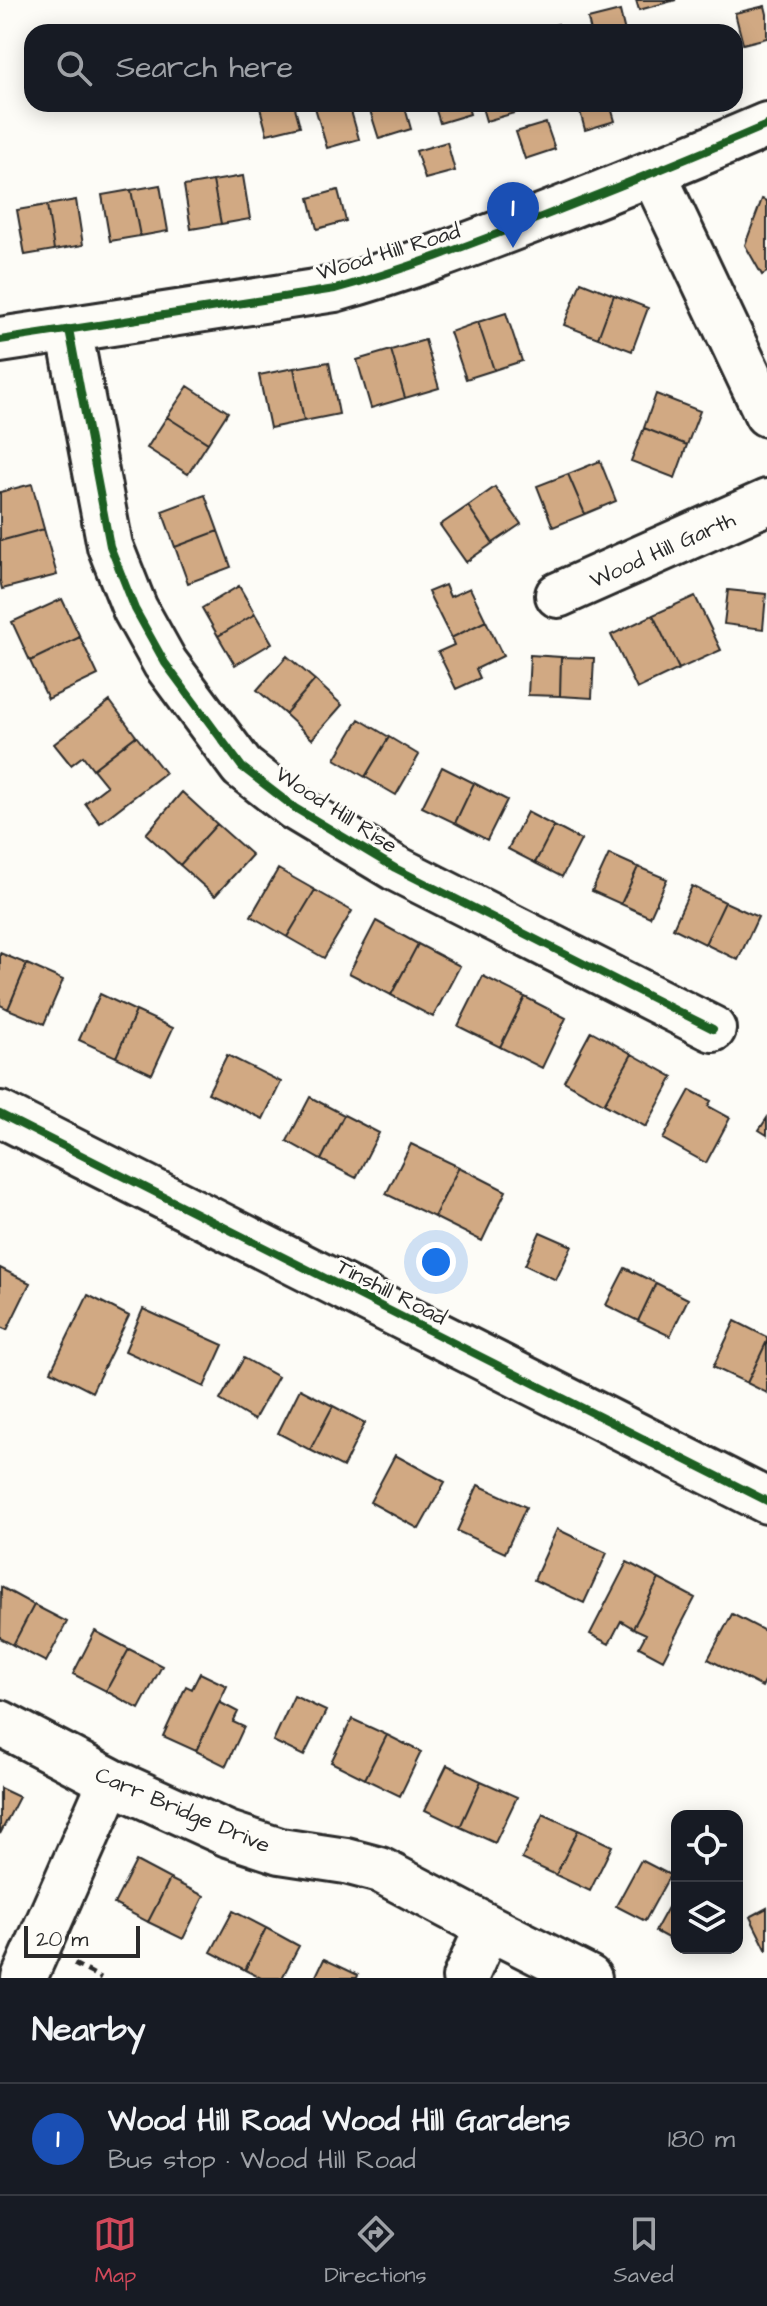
<!DOCTYPE html>
<html lang="en">
<head>
<meta charset="utf-8">
<style>
	:root { --surface:#171b24; --page:#242831; --text:#f1f3f6; --muted:#9ea1a6; --line:#363941; --accent:#d1495b }
	body { margin:0; font-family:"Architects Daughter",sans-serif; background:var(--page); color:var(--text) }
	.controls { position:absolute; right:24px; bottom:24px; display:grid; overflow:hidden; border-radius:16px; box-shadow:0 4px 20px #0003 }
	.controls button { width:72px; height:72px; display:grid; place-items:center; padding:0; border:0; border-bottom:2px solid var(--line); background:var(--surface); color:var(--text); font:40px sans-serif }
	.scale { position:absolute; left:24px; bottom:20px; width:116px; box-sizing:border-box; padding-left:8px; border:4px solid #2b2b2b; border-top:0; font-size:22px; line-height:28px; white-space:nowrap; color:#2b2b2b; -webkit-text-stroke:6px #fdfcf7; paint-order:stroke }
	.you { position:absolute; left:436px; top:1262px; width:28px; height:28px; margin:-20px; border:6px solid #fff; border-radius:50%; background:#1a73e8; box-shadow:0 0 0 12px #1a73e833 }
	.badge { display:grid; place-items:center; width:52px; height:52px; border-radius:50%; background:var(--accent); color:#fff; font-size:26px; font-weight:700 }
	.pin { position:absolute; translate:-50% -66px; filter:drop-shadow(0 2px 4px #0008) }
	.pin::after { content:''; position:absolute; top:42px; width:28px; height:24px; background:inherit; clip-path:polygon(0 0,100% 0,50% 100%) }
	.list { margin:0; padding:0; list-style:none }
	h2 { display:flex; justify-content:space-between; align-items:center; height:104px; margin:0; padding:0 32px; font-size:34px }
	h2 small { font-size:26px; font-weight:400; color:var(--muted) }
	.list li { display:grid; grid-template-columns:52px 1fr auto; gap:24px; align-items:center; box-sizing:border-box; height:112px; padding:0 32px; border-top:2px solid var(--line) }
	.list b { display:block; font-size:30px; white-space:nowrap }
	.list p { margin:0; font-size:26px; white-space:nowrap; color:var(--muted) }
	.list em { font-size:26px; font-style:normal; color:var(--muted) }
	.icon { flex:none; width:44px; height:44px; fill:none; stroke:currentColor; stroke-width:2; stroke-linecap:round; stroke-linejoin:round }
	.map { position:relative; flex:none; width:767px; height:1978px; overflow:hidden }
	.search { position:absolute; background:var(--surface); box-shadow:0 4px 20px #0003; left:24px; right:24px; top:24px; height:88px; display:flex; align-items:center; gap:20px; box-sizing:border-box; padding:0 28px; border-radius:24px; color:var(--muted); font-size:30px }
	.sheet { height:216px; background:var(--surface) }
	nav { display:flex; justify-content:space-around; align-items:center; box-sizing:border-box; height:112px; border-top:2px solid var(--line); background:var(--surface); font-size:22px; color:var(--muted) }
	nav a { display:grid; justify-items:center; gap:4px }
	nav .on { color:var(--accent) }
	.map>svg:first-child { display:block }
	.building { fill:#d1a983; stroke:#2b2b2b; stroke-width:2 }
	.lines { fill:none; stroke-linecap:round; stroke-linejoin:round }
	.street-casing { stroke:#2b2b2b; stroke-width:50 }
	.secondary-casing { stroke:#2b2b2b; stroke-width:50 }
	.path { stroke:#2b2b2b; stroke-width:5; stroke-dasharray:8 6; stroke-linecap:butt }
	.street { stroke:#fdfcf7; stroke-width:44 }
	.secondary { stroke:#fdfcf7; stroke-width:44 }
	.cycleway-casing { stroke:#fdfcf7; stroke-width:13 }
	.cycleway { stroke:#1b5e20; stroke-width:8 }
	.labels { text-anchor:middle; stroke-width:6; stroke-linejoin:round; paint-order:stroke }
	.street-label { font-size:22px; fill:#2b2b2b; stroke:#fdfcf7 }
</style>
</head>
<body>
<div class="map">
<svg width="767" height="1978" viewBox="0 0 767 1978">
	<rect width="100%" height="100%" fill="#fdfcf7"/>
	<filter id="ink" filterUnits="userSpaceOnUse"><feTurbulence type="fractalNoise" baseFrequency=".0125" numOctaves="2"/><feDisplacementMap in="SourceGraphic" scale="16" xChannelSelector="R" yChannelSelector="G"/><feConvolveMatrix kernelMatrix="1 2 1 2 8 2 1 2 1" color-interpolation-filters="sRGB"/></filter>
	<g filter="url(#ink)">
		<path class="building" d="M636,0H676L639,10Z
			M765,6L767,14V38L743,44L735,13Z
			M620,11L625,32H591L588,19Z
			M558,24L560,32H529Z
			M259,104H294L300,126L267,134Z
			M314,104H349L359,139L327,148Z
			M368,104H404L411,129L379,139Z
			M434,104H467L470,114L440,123Z
			M481,104H531L532,108L486,121Z
			M578,104H610L615,121L585,130Z
			M546,123L555,149L525,159L516,132Z
			M447,142L455,171L425,179L416,151Z
			M243,176L250,219L221,224L213,181Z
			M213,181L221,224L191,229L184,186Z
			M160,185L168,231L140,236L131,190Z
			M131,190L140,236L110,241L102,195Z
			M338,190L346,221L317,229L309,198Z
			M762,199L767,201V272L762,275L745,245Z
			M76,200L83,245L54,250L47,205Z
			M47,205L54,250L25,255L17,210Z
			M581,282L614,295L598,338L564,325Z
			M614,295L648,308L632,351L598,338Z
			M506,313L522,361L494,370L478,322Z
			M478,322L494,370L466,379L450,332Z
			M425,340L439,388L405,398L391,350Z
			M391,350L405,398L371,408L357,360Z
			M329,362L339,414L304,421L294,368Z
			M294,368L304,421L270,428L259,375Z
			M188,386L228,412L208,443L167,417Z
			M656,394L700,411L687,445L644,428Z
			M167,417L208,443L188,474L147,448Z
			M644,428L687,445L675,478L631,461Z
			M600,461L616,501L585,514L568,474Z
			M568,474L585,514L553,527L537,486Z
			M32,484L44,529L0,541V492Z
			M495,487L521,524L493,543L468,506Z
			M205,495L218,531L175,547L162,511Z
			M468,506L493,543L466,562L440,525Z
			M44,529L57,575L2,589L0,581V541Z
			M218,531L231,567L188,583L175,547Z
			M445,585L450,597L470,588L486,621L451,638L428,592Z
			M239,586L255,614L218,636L202,608Z
			M728,590L766,594L763,629L724,624Z
			M695,596L721,650L679,669L653,615Z
			M62,599L80,637L30,661L12,622Z
			M255,614L272,643L235,665L218,636Z
			M653,615L679,669L637,689L611,635Z
			M486,621L503,656L476,669L480,678L456,689L438,652L454,645L451,638Z
			M80,637L98,675L48,699L30,661Z
			M530,655L561,657L560,696L528,695Z
			M287,656L315,680L285,714L257,690Z
			M561,657L594,658L592,698L560,696Z
			M315,680L342,705L312,739L285,714Z
			M110,701L136,736L93,769L83,756L71,765L54,744Z
			M359,719L389,737L365,777L335,759Z
			M136,736L165,773L100,823L85,803L107,786L93,769Z
			M389,737L419,755L396,795L365,777Z
			M442,767L474,783L455,823L422,807Z
			M474,783L507,800L487,840L455,823Z
			M182,792L217,824L180,865L146,834Z
			M527,812L554,826L535,863L508,849Z
			M217,824L252,855L215,896L180,865Z
			M554,826L581,840L562,877L535,863Z
			M609,854L638,867L621,904L592,891Z
			M638,867L667,879L650,917L621,904Z
			M278,869L315,890L287,937L251,916Z
			M692,886L725,902L705,944L673,928Z
			M315,890L352,911L324,958L287,937Z
			M725,902L758,917L738,960L705,944Z
			M376,921L418,944L391,995L349,973Z
			M418,944L460,966L433,1017L391,995Z
			M0,953L27,964L8,1009L0,1005Z
			M27,964L63,980L44,1024L8,1009Z
			M483,976L525,997L500,1047L458,1026Z
			M100,994L136,1011L116,1057L79,1040Z
			M525,997L566,1018L542,1068L500,1047Z
			M136,1011L173,1028L152,1074L116,1057Z
			M591,1031L632,1054L604,1104L564,1081Z
			M632,1054L673,1077L646,1127L604,1104Z
			M227,1055L281,1082L263,1119L208,1093Z
			M690,1090L711,1101L708,1106L730,1118L706,1163L663,1139Z
			M310,1097L344,1115L321,1160L287,1141Z
			M344,1115L379,1133L356,1178L321,1160Z
			M767,1118V1135L759,1130Z
			M411,1144L459,1167L434,1217L386,1194Z
			M459,1167L506,1191L482,1241L434,1217Z
			M540,1232L572,1246L556,1280L525,1265Z
			M0,1268L30,1283L7,1330L0,1327Z
			M625,1268L656,1283L638,1321L606,1305Z
			M656,1283L688,1299L670,1336L638,1321Z
			M88,1295L129,1316L92,1392L51,1371Z
			M143,1309L223,1345L204,1387L125,1351Z
			M735,1321L767,1337V1341L747,1383L713,1367Z
			M767,1341V1393L747,1383Z
			M244,1358L278,1377L254,1420L220,1400Z
			M300,1389L333,1406L310,1450L278,1433Z
			M333,1406L365,1423L343,1467L310,1450Z
			M395,1455L445,1482L419,1529L370,1502Z
			M478,1485L526,1507L505,1553L457,1531Z
			M557,1529L607,1553L584,1603L534,1580Z
			M627,1562L659,1579L633,1628L621,1621L609,1644L590,1634Z
			M659,1579L695,1598L663,1660L639,1647L646,1634L633,1628Z
			M1,1587L34,1605L13,1645L0,1638Z
			M34,1605L67,1622L46,1662L13,1645Z
			M732,1614L767,1632V1677L762,1687L708,1659Z
			M95,1631L129,1649L106,1691L73,1674Z
			M129,1649L162,1666L139,1709L106,1691Z
			M200,1673L227,1686L196,1751L163,1736L186,1686L192,1689Z
			M294,1696L326,1711L304,1756L273,1741Z
			M219,1702L238,1712L233,1722L244,1727L226,1766L196,1751Z
			M352,1719L387,1735L365,1779L331,1762Z
			M387,1735L421,1752L400,1796L365,1779Z
			M447,1765L481,1781L460,1827L425,1810Z
			M481,1781L517,1797L495,1843L460,1827Z
			M0,1788L19,1797L0,1834Z
			M543,1814L578,1830L556,1875L522,1859Z
			M578,1830L612,1846L590,1891L556,1875Z
			M641,1860L670,1875L645,1921L616,1906Z
			M136,1861L170,1879L148,1922L114,1904Z
			M170,1879L204,1896L183,1939L148,1922Z
			M677,1891V1943L655,1931Z
			M767,1908V1951L750,1917Z
			M233,1911L266,1928L245,1970L211,1952Z
			M266,1928L299,1946L282,1978H261L245,1970Z
			M324,1959L358,1975L357,1978H315Z"/>
		<g class="lines">
			<g class="street-casing">
				<path id="street" d="M653,173L767,414
					M69,329L110,546L135,609L165,663L242,767L295,808L395,868L713,1029
					M0,340L335,289C404,270 469,245 536,219C613,189 690,158 767,125
					M558,595L767,502
					M0,1723L111,1781L228,1834L280,1851L346,1861L380,1870L488,1927L589,1978
					M24,1978L111,1781
					M465,1978L488,1927"/>
			</g>
			<g class="secondary-casing">
				<path id="secondary" d="M0,1114L767,1501"/>
			</g>
			<path class="path" d="M74,1964L101,1978"/>
			<use href="#street" class="street"/>
			<use href="#secondary" class="secondary"/>
			<g class="cycleway-casing">
				<path id="cycleway" d="M69,329L110,546L135,609L165,663L242,767L295,808L395,868L713,1029
					M0,340L335,289C404,270 469,245 536,219C613,189 690,158 767,125
					M0,1114L767,1501"/>
			</g>
			<use href="#cycleway" class="cycleway"/>
		</g>
	</g>
	<g class="labels">
		<g class="street-label">
			<text transform="translate(388 251) rotate(-17)" y="8">Wood Hill Road</text>
			<text transform="translate(662 549) rotate(-24)" y="8">Wood Hill Garth</text>
			<text transform="translate(337 809) rotate(33)" y="8">Wood Hill Rise</text>
			<text transform="translate(392 1291) rotate(27)" y="8">Tinshill Road</text>
			<text transform="translate(183 1809) rotate(23)" y="8">Carr Bridge Drive</text>
		</g>
	</g>
</svg>
<div class="controls">
<button><svg class="icon" aria-label="locate" viewBox="0 0 24 24"><circle cx="12" cy="12" r="6"/><path d="M12 2v4M12 18v4M2 12h4M18 12h4"/></svg></button>
<button><svg class="icon" aria-label="layers" viewBox="0 0 24 24"><path d="M12 4l9 5-9 5-9-5zM3 14l9 5 9-5"/></svg></button>
</div>
<div class="scale">20 m</div>
<div class="you"></div>
<div class="pin badge" style="left:513px;top:248px;background:#1a4fb4">1</div>
<div class="search"><svg class="icon" aria-label="search" viewBox="0 0 24 24"><circle cx="10" cy="10" r="6"/><path d="M15 15l6 6"/></svg>Search here</div>
</div>
<section class="sheet">
<h2>Nearby<small></small></h2>
<ul class="list">
<li><span class="badge" style="background:#1a4fb4">1</span><div><b>Wood Hill Road Wood Hill Gardens</b><p>Bus stop · Wood Hill Road</p></div><em>180 m</em></li>
</ul>
</section>
<nav>
<a class="on"><svg class="icon" aria-label="map" viewBox="0 0 24 24"><path d="M3 6l6-2 6 2 6-2v14l-6 2-6-2-6 2zM9 4v14M15 6v14"/></svg>Map</a>
<a><svg class="icon" aria-label="directions" viewBox="0 0 24 24"><path d="M12 3l9 9-9 9-9-9zM9 14v-3h6M13 9l2 2-2 2"/></svg>Directions</a>
<a><svg class="icon" aria-label="saved" viewBox="0 0 24 24"><path d="M7 4h10v16l-5-4-5 4z"/></svg>Saved</a>
</nav>
</body>
</html>
